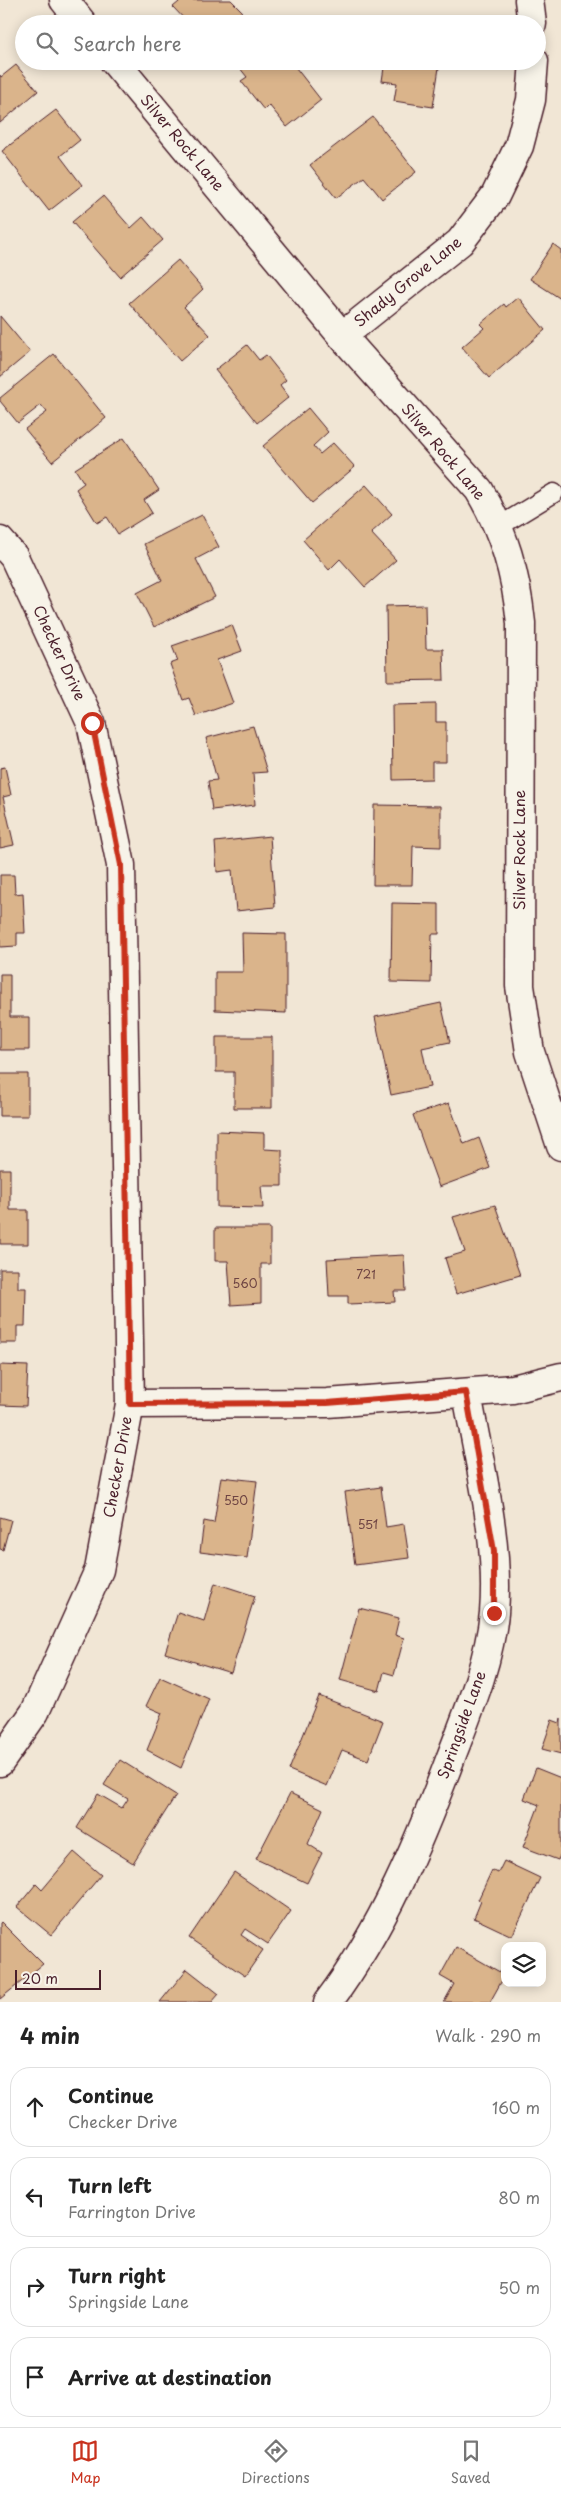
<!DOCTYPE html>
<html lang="en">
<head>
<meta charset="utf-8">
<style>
	:root { --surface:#fff; --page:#f6f6f6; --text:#222; --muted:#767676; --line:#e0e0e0; --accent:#c8321e }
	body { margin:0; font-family:"Playpen Sans",sans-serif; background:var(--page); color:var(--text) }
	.controls { position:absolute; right:15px; bottom:15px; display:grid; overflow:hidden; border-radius:10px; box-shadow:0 2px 12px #0003 }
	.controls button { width:45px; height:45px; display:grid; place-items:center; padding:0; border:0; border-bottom:1px solid var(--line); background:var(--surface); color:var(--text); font:25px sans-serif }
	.scale { position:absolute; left:15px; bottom:12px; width:86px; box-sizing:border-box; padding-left:5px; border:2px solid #4a1f2b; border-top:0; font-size:14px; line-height:18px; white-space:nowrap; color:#4a1f2b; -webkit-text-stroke:4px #f7f3e8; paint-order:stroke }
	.stop { position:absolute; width:15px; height:15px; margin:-11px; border:4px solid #c8321e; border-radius:50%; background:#fff }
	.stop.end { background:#c8321e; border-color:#fff; box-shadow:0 1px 5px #0008 }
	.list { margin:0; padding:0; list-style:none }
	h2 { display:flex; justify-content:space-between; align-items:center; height:65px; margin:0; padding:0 20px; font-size:21px }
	h2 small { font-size:16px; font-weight:400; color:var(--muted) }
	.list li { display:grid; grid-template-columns:32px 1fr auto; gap:15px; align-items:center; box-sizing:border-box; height:80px; margin:0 10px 10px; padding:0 10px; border:1px solid var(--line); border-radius:20px }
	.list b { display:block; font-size:19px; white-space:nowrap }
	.list p { margin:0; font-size:16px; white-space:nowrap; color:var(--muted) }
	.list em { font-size:16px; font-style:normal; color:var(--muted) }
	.icon { flex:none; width:28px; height:28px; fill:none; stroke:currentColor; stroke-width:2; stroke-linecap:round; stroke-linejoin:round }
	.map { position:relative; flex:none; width:561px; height:2002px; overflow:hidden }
	.search { position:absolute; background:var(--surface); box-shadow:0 2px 12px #0003; left:15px; right:15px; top:15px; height:55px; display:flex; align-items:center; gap:12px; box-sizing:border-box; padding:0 18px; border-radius:28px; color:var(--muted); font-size:19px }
	.sheet { height:425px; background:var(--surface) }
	nav { display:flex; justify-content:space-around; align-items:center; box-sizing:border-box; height:70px; border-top:1px solid var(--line); background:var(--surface); font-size:14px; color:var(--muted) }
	nav a { display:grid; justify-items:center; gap:2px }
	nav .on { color:var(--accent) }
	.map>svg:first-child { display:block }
	.building { fill:#dab48b; stroke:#4a1f2b }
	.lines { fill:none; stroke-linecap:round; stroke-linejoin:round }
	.service-casing { stroke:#4a1f2b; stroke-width:21 }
	.minor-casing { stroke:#4a1f2b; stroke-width:31 }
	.tertiary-casing { stroke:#4a1f2b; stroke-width:31 }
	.service { stroke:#f7f3e8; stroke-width:18 }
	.minor { stroke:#f7f3e8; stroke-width:28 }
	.tertiary { stroke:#f7f3e8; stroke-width:28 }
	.route { stroke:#c8321e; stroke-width:6 }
	.labels { text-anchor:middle; stroke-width:5; stroke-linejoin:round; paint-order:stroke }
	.number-label { font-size:12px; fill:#6e4443 }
	.street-label { font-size:15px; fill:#4a1f2b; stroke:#f7f3e8 }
</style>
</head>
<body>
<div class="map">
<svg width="561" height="2002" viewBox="0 0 561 2002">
	<rect width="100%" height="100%" fill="#f1e6d5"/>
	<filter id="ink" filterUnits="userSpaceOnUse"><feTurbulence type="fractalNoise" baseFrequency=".02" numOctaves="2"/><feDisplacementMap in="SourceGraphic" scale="10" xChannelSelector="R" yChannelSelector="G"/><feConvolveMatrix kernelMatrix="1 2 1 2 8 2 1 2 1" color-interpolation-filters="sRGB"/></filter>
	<g filter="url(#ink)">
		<path class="building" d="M178,0H231L242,11L229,24H189L173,7L179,2Z
			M304,61L296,68L321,100L287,127L269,105L264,110L241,81L247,77L235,62Z
			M385,61H440L433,107L394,101L397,83L382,81Z
			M16,65L38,91L0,123V75L1,77Z
			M56,110L80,140L60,156L82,185L49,211L2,151Z
			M373,117L416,172L382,199L364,177L336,198L310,165Z
			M103,196L131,228L143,217L163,240L120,277L72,222Z
			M553,244L561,250V299L530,279Z
			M178,260L203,289L184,307L210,335L180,361L129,303Z
			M518,297L545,330L489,378L462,347L484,328L480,324L504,304L506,307Z
			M0,316L30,352L0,377Z
			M247,345L259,360L266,355L286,380L280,385L289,397L257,423L215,370Z
			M54,354L106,418L52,462L25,429L47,412L41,405L18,423L0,401V398Z
			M308,408L328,432L313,446L320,454L333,443L355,467L312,503L263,446Z
			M124,438L159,490L144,500L152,513L118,534L107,517L97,523L76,489L84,483L75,469Z
			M366,485L392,514L371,533L396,560L365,587L340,559L329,570L303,540Z
			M202,515L219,547L196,559L215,597L154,627L137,593L162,580L144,544Z
			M425,605L426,649H443L444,680L387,681L386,606Z
			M232,625L242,651L217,660L233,703L196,716L189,698L183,700L170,664L178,661L172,646Z
			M436,704V722H446V762H432V779L393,780L392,705Z
			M253,726L267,772L253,773L255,805L212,810L208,781L217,780L206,738Z
			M5,767L11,795L3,797L14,845L0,848V768Z
			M374,805L441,806V847L413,846L412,885H373Z
			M270,836L275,907L236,911L232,870L217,872L215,842Z
			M0,875H14L15,894L23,893L25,933H17V946L0,947Z
			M392,903L439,904V934H432L431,983L391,982Z
			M242,933L286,934V1013L215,1010V972H243Z
			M0,974H10V1017H29V1050H0Z
			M441,1003L450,1042L422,1048L430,1087L391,1095L375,1017Z
			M216,1037H272V1108H234V1072H216Z
			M0,1074H28V1116H0Z
			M449,1103L464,1144L479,1138L490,1168L439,1187L413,1115Z
			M217,1131L264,1133V1149L282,1150V1186H261L263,1208L217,1207Z
			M0,1169H10V1210H28V1244H0Z
			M495,1205L520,1275L456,1294L445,1258L465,1252L453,1217Z
			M215,1228H270V1264H261V1303L231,1305L228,1261H215Z
			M404,1255L406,1291H394L395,1302L348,1304V1296H329L327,1259Z
			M0,1269H18V1288H26L25,1326H17V1343H0Z
			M0,1365L28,1366L26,1406L0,1405Z
			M221,1477L257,1481L247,1558L200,1552L204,1521L214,1523Z
			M381,1487L386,1527L404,1524L409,1558L355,1565L345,1492Z
			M0,1517L11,1520L3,1550L0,1549Z
			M215,1583L255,1596L231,1673L165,1653L178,1612L204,1621Z
			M359,1608L399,1618L395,1635L404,1638L394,1675L384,1672L379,1691L340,1680Z
			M160,1677L209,1699L181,1768L147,1750L162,1713L146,1706Z
			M319,1696L383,1721L368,1760L342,1750L327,1786L289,1770Z
			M561,1718V1754L542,1749L552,1720L560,1723Z
			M120,1760L176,1795L133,1863L77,1828L98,1794L122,1808L128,1799L104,1785Z
			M536,1768L561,1778V1853L558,1860L523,1847L539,1805L524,1799Z
			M290,1793L323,1809L308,1844L322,1853L307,1883L256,1859Z
			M74,1852L101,1875L51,1935L17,1907L36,1884L42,1890Z
			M504,1861L540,1878L512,1936L474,1918L481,1901L478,1900L492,1870L498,1873Z
			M234,1872L291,1911L268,1944L245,1929L241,1935L263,1950L245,1976L189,1938Z
			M1,1922L43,1964L0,1999V1923Z
			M456,1947L505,1975L490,2002H444L454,1984L440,1976Z
			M187,1969L219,1994L212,2002H160Z"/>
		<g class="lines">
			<g class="service-casing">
				<path id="service" d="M498,527L554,493"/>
			</g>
			<g class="minor-casing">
				<path id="minor" d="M64,0L83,24
					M529,0L532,24
					M114,61L342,336L479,490C504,532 516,574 521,623L520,986L530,1052L561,1146
					M342,336L460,242L495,196L519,146L531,100L534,61
					M130,1404L327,1403L513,1389L561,1377
					M328,2002C383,1929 419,1842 451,1757C469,1710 489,1663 494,1613C500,1540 479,1464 467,1393"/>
			</g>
			<g class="tertiary-casing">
				<path id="tertiary" d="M0,541L14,557L91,723L121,865L130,1404L99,1570L35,1712L0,1762"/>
			</g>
			<use href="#service" class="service"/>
			<use href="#minor" class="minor"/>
			<use href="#tertiary" class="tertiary"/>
		</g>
	</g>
	<g class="lines" filter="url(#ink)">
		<path class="route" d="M92,723L121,865L130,1404L327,1403L466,1392L494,1551V1613"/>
	</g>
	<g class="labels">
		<g class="number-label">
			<text x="366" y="1279">721</text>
			<text x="245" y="1288">560</text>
			<text x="236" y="1505">550</text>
			<text x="368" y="1529">551</text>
		</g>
		<g class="street-label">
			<text transform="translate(182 143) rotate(50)" y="5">Silver Rock Lane</text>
			<text transform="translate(408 282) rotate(-39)" y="5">Shady Grove Lane</text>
			<text transform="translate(443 452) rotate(50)" y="5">Silver Rock Lane</text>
			<text transform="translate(59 653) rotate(65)" y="5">Checker Drive</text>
			<text transform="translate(520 850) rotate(-90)" y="5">Silver Rock Lane</text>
			<text transform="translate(118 1467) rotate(-80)" y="5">Checker Drive</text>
			<text transform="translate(462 1725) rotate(-70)" y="5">Springside Lane</text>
		</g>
	</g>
</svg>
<div class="controls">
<button><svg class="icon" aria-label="layers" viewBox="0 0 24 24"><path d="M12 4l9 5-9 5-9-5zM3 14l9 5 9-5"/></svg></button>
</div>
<div class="scale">20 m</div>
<div class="stop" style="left:92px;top:723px"></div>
<div class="stop end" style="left:494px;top:1613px"></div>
<div class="search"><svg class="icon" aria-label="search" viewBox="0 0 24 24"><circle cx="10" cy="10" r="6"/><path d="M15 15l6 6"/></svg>Search here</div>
</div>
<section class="sheet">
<h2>4 min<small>Walk · 290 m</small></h2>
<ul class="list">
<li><svg class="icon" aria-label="ahead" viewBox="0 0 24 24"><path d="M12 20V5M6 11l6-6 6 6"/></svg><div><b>Continue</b><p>Checker Drive</p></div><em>160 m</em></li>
<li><svg class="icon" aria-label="left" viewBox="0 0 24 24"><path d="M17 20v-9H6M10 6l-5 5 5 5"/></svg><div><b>Turn left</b><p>Farrington Drive</p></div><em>80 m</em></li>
<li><svg class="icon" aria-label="right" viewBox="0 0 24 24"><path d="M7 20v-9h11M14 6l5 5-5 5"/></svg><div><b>Turn right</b><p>Springside Lane</p></div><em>50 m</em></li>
<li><svg class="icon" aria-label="arrive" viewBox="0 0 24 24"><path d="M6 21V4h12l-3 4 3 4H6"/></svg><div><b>Arrive at destination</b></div></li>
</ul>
</section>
<nav>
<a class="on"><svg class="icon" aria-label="map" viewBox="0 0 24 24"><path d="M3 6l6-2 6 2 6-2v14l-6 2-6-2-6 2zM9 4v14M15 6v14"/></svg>Map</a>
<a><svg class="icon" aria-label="directions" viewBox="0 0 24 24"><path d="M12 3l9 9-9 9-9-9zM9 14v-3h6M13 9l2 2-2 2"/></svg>Directions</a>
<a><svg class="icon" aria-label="saved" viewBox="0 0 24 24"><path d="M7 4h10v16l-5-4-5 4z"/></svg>Saved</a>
</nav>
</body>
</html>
